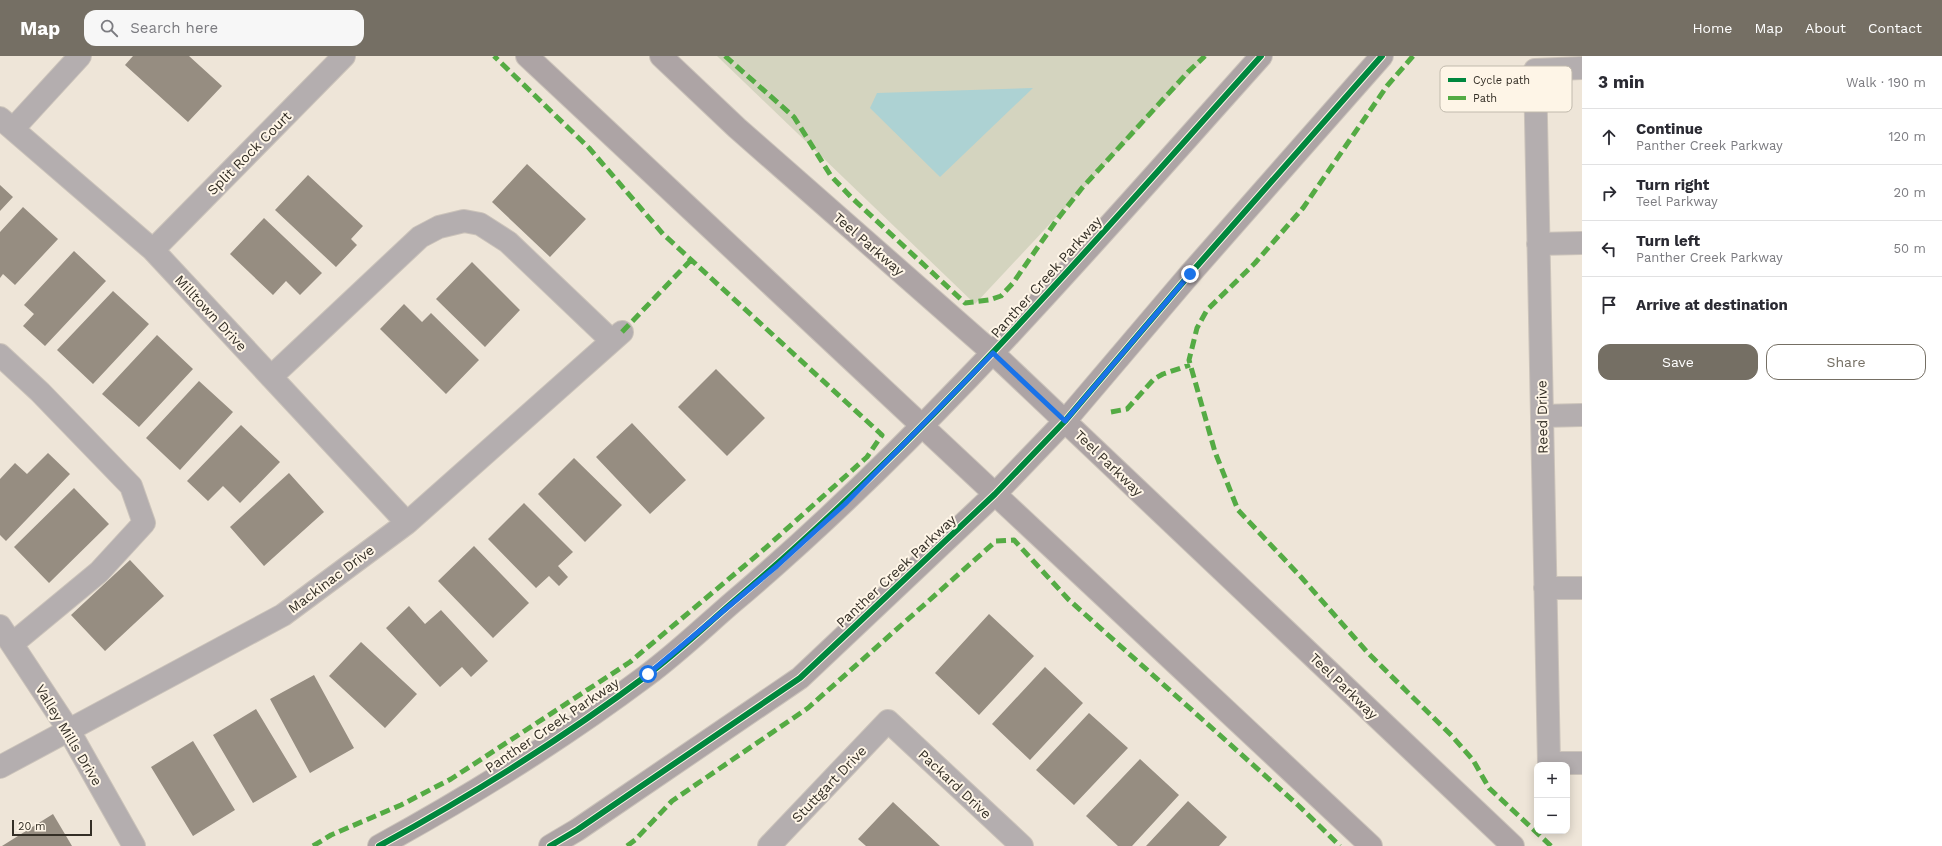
<!DOCTYPE html>
<html lang="en">
<head>
<meta charset="utf-8">
<style>
	:root { --surface:#fff; --page:#f7f7f7; --text:#2b2b33; --muted:#7c7c81; --line:#e1e1e2; --accent:#756f64 }
	body { margin:0; font-family:"Work Sans",sans-serif; background:var(--page); color:var(--text) }
	.controls { position:absolute; right:12px; bottom:12px; display:grid; overflow:hidden; border-radius:8px; box-shadow:0 2px 10px #0003 }
	.controls button { width:36px; height:36px; display:grid; place-items:center; padding:0; border:0; border-bottom:1px solid var(--line); background:var(--surface); color:var(--text); font:20px sans-serif }
	.scale { position:absolute; left:12px; bottom:10px; width:80px; box-sizing:border-box; padding-left:4px; border:2px solid #342f26; border-top:0; font-size:11px; line-height:14px; white-space:nowrap; color:#342f26; -webkit-text-stroke:3px #fef5e7; paint-order:stroke }
	.stop { position:absolute; width:12px; height:12px; margin:-9px; border:3px solid #1a73e8; border-radius:50%; background:#fff }
	.stop.end { background:#1a73e8; border-color:#fff; box-shadow:0 1px 4px #0008 }
	.list { margin:0; padding:0; list-style:none }
	h2 { display:flex; justify-content:space-between; align-items:center; height:52px; margin:0; padding:0 16px; font-size:17px }
	h2 small { font-size:13px; font-weight:400; color:var(--muted) }
	.list li { display:grid; grid-template-columns:26px 1fr auto; gap:12px; align-items:center; box-sizing:border-box; height:56px; padding:0 16px; border-top:1px solid var(--line) }
	.list b { display:block; font-size:15px; white-space:nowrap }
	.list p { margin:0; font-size:13px; white-space:nowrap; color:var(--muted) }
	.list em { font-size:13px; font-style:normal; color:var(--muted) }
	.actions { display:flex; gap:8px; padding:12px 16px }
	.actions a { flex:1; padding:9px 0; border:1px solid var(--accent); border-radius:12px; text-align:center; font-size:14px; color:var(--accent) }
	.actions .main { background:var(--accent); color:#fff }
	.icon { flex:none; width:22px; height:22px; fill:none; stroke:currentColor; stroke-width:2; stroke-linecap:round; stroke-linejoin:round }
	.map { position:relative; flex:none; width:1582px; height:790px; overflow:hidden }
	header { display:flex; align-items:center; gap:24px; box-sizing:border-box; height:56px; padding:0 20px; background:var(--accent); color:#fff }
	header strong { font-size:19px }
	nav { display:flex; gap:22px; margin-inline-start:auto; font-size:14px }
	.search { width:280px; height:36px; background:var(--page); display:flex; align-items:center; gap:10px; box-sizing:border-box; padding:0 14px; border-radius:12px; color:var(--muted); font-size:15px }
	main { display:flex }
	aside { flex:1; background:var(--surface) }
	.map>svg:first-child { display:block }
	.green { fill:#d4d4bf }
	.water { fill:#add2d3 }
	.building { fill:#968d81 }
	.lines { fill:none; stroke-linecap:round; stroke-linejoin:round }
	.minor-casing { stroke:#cbc3ba; stroke-width:24 }
	.major-casing { stroke:#cbc3ba; stroke-width:24 }
	.minor { stroke:#b4aeaf; stroke-width:22 }
	.major { stroke:#ada4a5; stroke-width:22 }
	.quiet { stroke:#54ab44; stroke-width:5; stroke-dasharray:10 5; stroke-linecap:butt }
	.cycleway-casing { stroke:#fef5e7; stroke-width:8 }
	.cycleway { stroke:#00873e; stroke-width:6 }
	.route { stroke:#1a73e8; stroke-width:5 }
	.labels { text-anchor:middle; stroke-width:4; stroke-linejoin:round; paint-order:stroke }
	.street-label { font-size:14px; fill:#342f26; stroke:#fef5e7 }
	.key { fill:#fef5e7; stroke:#c1baad; stroke-width:1 }
	.key-label { font-size:11px; fill:#342f26 }
</style>
</head>
<body>
<header>
<strong>Map</strong>
<div class="search"><svg class="icon" aria-label="search" viewBox="0 0 24 24"><circle cx="10" cy="10" r="6"/><path d="M15 15l6 6"/></svg>Search here</div>
<nav><a>Home</a><a>Map</a><a>About</a><a>Contact</a></nav>
</header>
<main>
<div class="map">
<svg width="1582" height="790" viewBox="0 0 1582 790">
	<rect width="100%" height="100%" fill="#eee5d8"/>
	<path class="green" d="M717,0H1207L975,248Z"/>
	<path class="water" d="M1033,32L940,121L870,52L877,37Z"/>
	<path class="building" d="M133,0H189L222,30L188,66L125,9Z
		M527,108L586,163L550,201L492,146Z
		M308,119L363,170L351,183L357,189L336,211L275,154Z
		M0,129L13,141L0,155Z
		M23,151L58,183L15,229L3,218L0,222V176Z
		M264,162L322,217L300,239L286,225L273,239L230,198Z
		M74,195L106,225L45,290L23,270L34,258L24,249Z
		M472,206L520,254L485,291L436,243Z
		M113,235L149,268L93,328L57,294Z
		M404,248L422,266L431,257L479,304L446,338L380,273Z
		M157,279L193,313L139,371L102,338Z
		M716,313L765,362L727,400L678,351Z
		M199,325L233,356L180,414L146,382Z
		M632,367L686,424L650,458L596,401Z
		M241,369L280,406L240,447L223,430L208,445L187,425Z
		M48,397L70,418L6,485L0,479V423L15,407L27,418Z
		M574,402L622,449L585,486L538,438Z
		M289,417L324,456L264,510L230,471Z
		M74,432L109,468L49,527L14,491Z
		M524,447L573,496L558,510L568,521L559,530L549,520L536,532L488,483Z
		M474,490L529,547L493,582L438,525Z
		M130,504L164,540L105,595L71,559Z
		M409,550L425,568L441,554L488,605L471,621L462,611L440,631L386,572Z
		M989,558L1034,600L979,659L935,617Z
		M361,586L417,638L385,672L329,620Z
		M1045,611L1083,647L1030,704L992,668Z
		M314,619L354,692L310,717L270,643Z
		M256,653L297,721L253,747L213,679Z
		M1089,657L1128,692L1074,749L1036,714Z
		M193,685L235,754L193,780L151,711Z
		M1140,703L1179,739L1132,790H1118L1086,760Z
		M1188,745L1227,781L1219,790H1146Z
		M893,746L940,790H866L858,783Z
		M53,758L72,790H2Z"/>
	<g class="lines">
		<g class="minor-casing">
			<path id="minor" d="M1582,12L1535,14L1549,707H1582
				M0,62L153,194L407,467
				M13,73L80,0
				M1538,188L1582,187
				M153,194L344,0
				M0,299L40,336L131,430L144,467L99,516L12,588
				M271,321L420,181L439,171L464,165L480,168L508,186L612,285
				M1542,360L1582,359
				M1545,532H1582
				M0,570L68,673L134,790
				M0,711L283,559L407,467L622,276
				M769,790L888,665L1022,790"/>
		</g>
		<g class="major-casing">
			<path id="major" d="M527,0L1371,790
				M661,0L737,72L993,297L1513,790
				M379,790C472,739 562,683 646,620C677,597 704,571 733,546C927,382 1092,188 1261,0
				M550,790L577,774L800,622L995,438L1065,365L1190,218L1382,0"/>
		</g>
		<use href="#minor" class="minor"/>
		<use href="#major" class="major"/>
		<path class="quiet" d="M725,0L794,61L831,120L852,142L965,247L989,244L1001,240L1013,227L1056,165L1082,132L1189,15L1205,0
			M1413,0L1387,30L1303,152L1255,207L1207,254L1197,272L1189,304L1215,396L1238,454L1301,521L1369,598L1452,680L1473,704L1489,732L1551,790
			M622,276L691,204
			M1111,356L1127,353L1154,323L1163,318L1190,309
			M313,790L331,779L401,749L451,723L630,606L762,495L867,401L882,379L663,178L589,92L494,0
			M627,790L635,784L672,745L808,652L996,485L1014,484L1069,544L1299,750L1340,790"/>
		<g class="cycleway-casing">
			<path id="cycleway" d="M379,790C472,739 562,683 646,620C677,597 704,571 733,546C927,382 1092,188 1261,0
				M550,790L577,774L800,622L995,438L1065,365L1190,218L1382,0"/>
		</g>
		<use href="#cycleway" class="cycleway"/>
	</g>
	<g class="lines">
		<path class="route" d="M648,618L777,510L845,448L993,297L1065,365L1190,218"/>
	</g>
	<g class="labels">
		<g class="street-label">
			<text transform="translate(249 97) rotate(-45)" y="5">Split Rock Court</text>
			<text transform="translate(869 188) rotate(41)" y="5">Teel Parkway</text>
			<text transform="translate(1046 221) rotate(-48)" y="5">Panther Creek Parkway</text>
			<text transform="translate(211 257) rotate(47)" y="5">Milltown Drive</text>
			<text transform="translate(1542 361) rotate(-91)" y="5">Reed Drive</text>
			<text transform="translate(1109 407) rotate(44)" y="5">Teel Parkway</text>
			<text transform="translate(896 515) rotate(-43)" y="5">Panther Creek Parkway</text>
			<text transform="translate(331 523) rotate(-37)" y="5">Mackinac Drive</text>
			<text transform="translate(1344 630) rotate(44)" y="5">Teel Parkway</text>
			<text transform="translate(552 669) rotate(-34)" y="5">Panther Creek Parkway</text>
			<text transform="translate(69 679) rotate(59)" y="5">Valley Mills Drive</text>
			<text transform="translate(829 728) rotate(-46)" y="5">Stuttgart Drive</text>
			<text transform="translate(955 728) rotate(43)" y="5">Packard Drive</text>
		</g>
	</g>
	<rect x="1440" y="10" width="132" height="46" rx="6" class="key"/>
	<rect x="1448" y="22" width="18" height="4" fill="#00873e"/>
	<rect x="1448" y="40" width="18" height="4" fill="#54ab44"/>
	<g class="key-label">
		<text x="1473" y="28">Cycle path</text>
		<text x="1473" y="46">Path</text>
	</g>
</svg>
<div class="controls">
<button>+</button>
<button>−</button>
</div>
<div class="scale">20 m</div>
<div class="stop" style="left:648px;top:618px"></div>
<div class="stop end" style="left:1190px;top:218px"></div>
</div>
<aside>
<h2>3 min<small>Walk · 190 m</small></h2>
<ul class="list">
<li><svg class="icon" aria-label="ahead" viewBox="0 0 24 24"><path d="M12 20V5M6 11l6-6 6 6"/></svg><div><b>Continue</b><p>Panther Creek Parkway</p></div><em>120 m</em></li>
<li><svg class="icon" aria-label="right" viewBox="0 0 24 24"><path d="M7 20v-9h11M14 6l5 5-5 5"/></svg><div><b>Turn right</b><p>Teel Parkway</p></div><em>20 m</em></li>
<li><svg class="icon" aria-label="left" viewBox="0 0 24 24"><path d="M17 20v-9H6M10 6l-5 5 5 5"/></svg><div><b>Turn left</b><p>Panther Creek Parkway</p></div><em>50 m</em></li>
<li><svg class="icon" aria-label="arrive" viewBox="0 0 24 24"><path d="M6 21V4h12l-3 4 3 4H6"/></svg><div><b>Arrive at destination</b></div></li>
</ul>
<div class="actions"><a class="main">Save</a><a>Share</a></div>
</aside>
</main>
</body>
</html>
